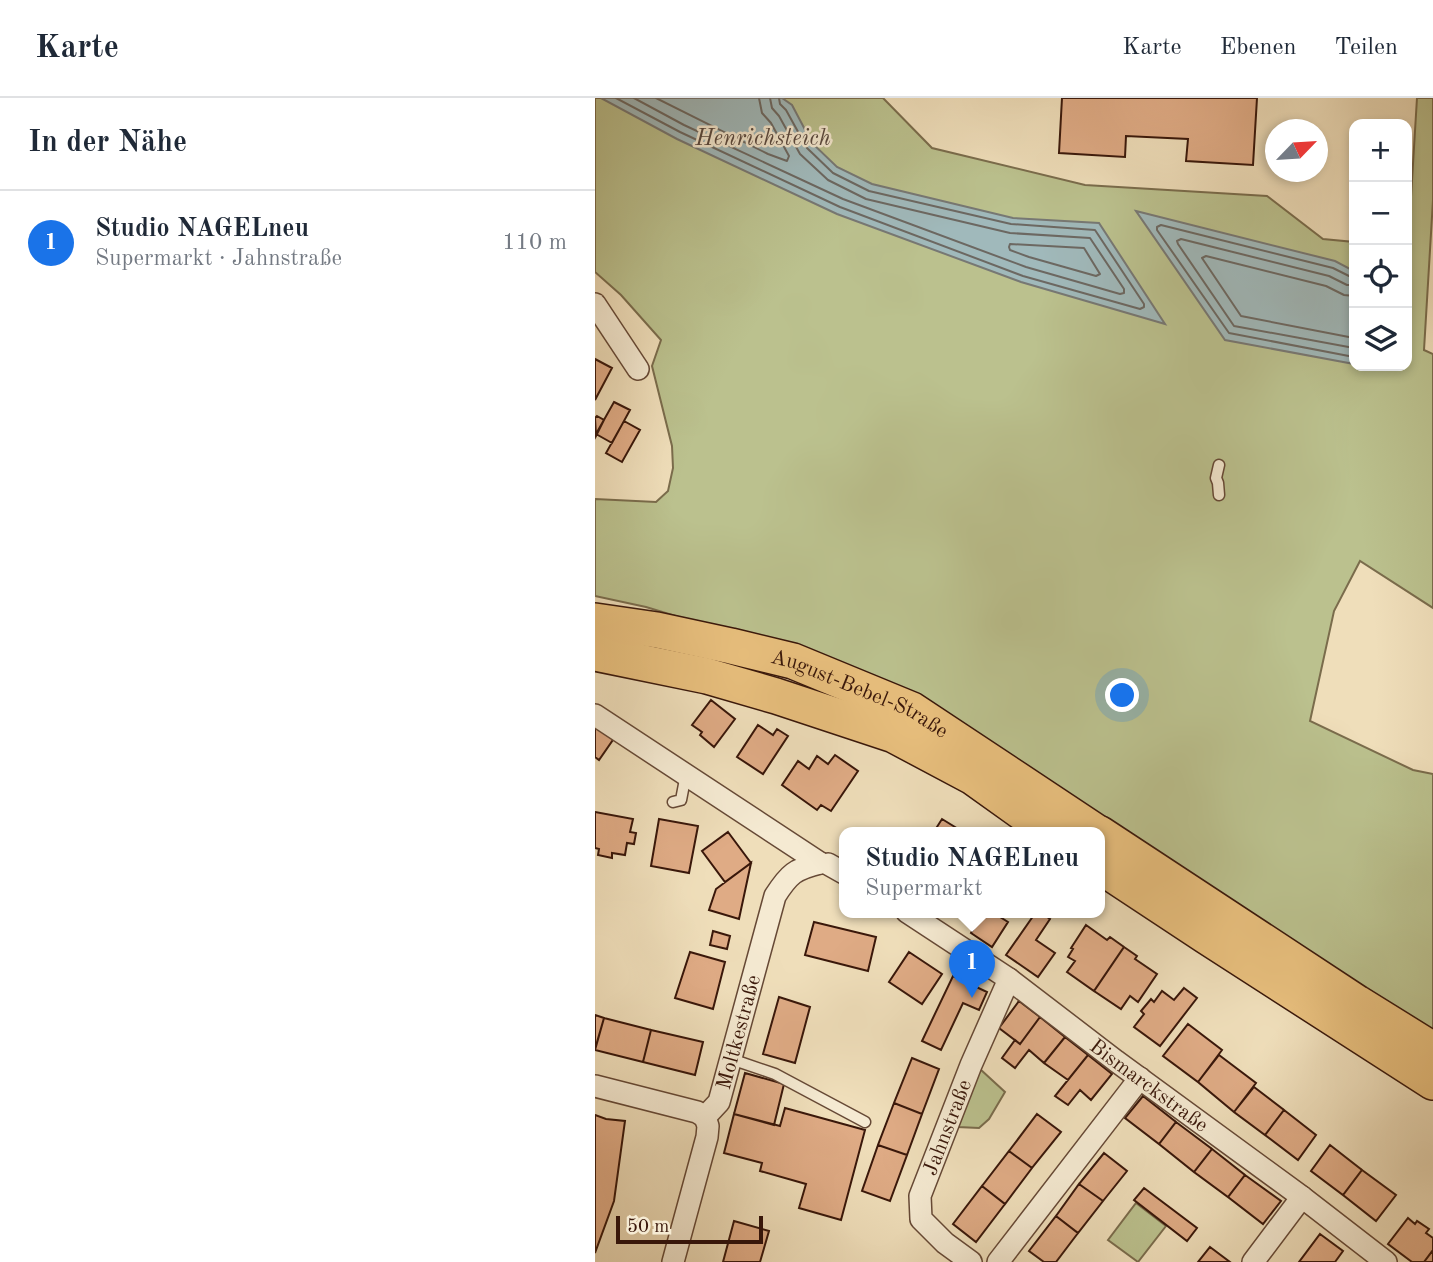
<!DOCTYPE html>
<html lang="de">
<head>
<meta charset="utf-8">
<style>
	:root { --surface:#fff; --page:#f2f2f3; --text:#1f2937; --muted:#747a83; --line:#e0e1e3; --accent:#1a73e8 }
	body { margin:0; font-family:"Old Standard TT",serif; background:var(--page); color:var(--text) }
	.controls { position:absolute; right:21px; top:21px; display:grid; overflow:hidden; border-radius:14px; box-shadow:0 4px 10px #0003 }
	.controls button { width:63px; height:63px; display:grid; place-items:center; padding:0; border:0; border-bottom:2px solid var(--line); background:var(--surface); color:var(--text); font:35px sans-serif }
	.compass { position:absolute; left:670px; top:21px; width:63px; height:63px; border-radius:50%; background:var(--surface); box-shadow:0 4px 10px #0003; rotate:65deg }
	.scale { position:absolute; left:21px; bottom:18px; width:147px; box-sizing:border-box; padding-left:7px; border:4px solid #39170a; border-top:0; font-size:19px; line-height:24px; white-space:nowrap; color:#39170a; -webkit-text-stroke:5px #f5ead2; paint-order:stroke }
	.you { position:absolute; left:528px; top:598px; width:24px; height:24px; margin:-18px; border:5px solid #fff; border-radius:50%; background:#1a73e8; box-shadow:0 0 0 10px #1a73e833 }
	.badge { display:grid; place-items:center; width:46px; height:46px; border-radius:50%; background:var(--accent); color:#fff; font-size:23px; font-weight:700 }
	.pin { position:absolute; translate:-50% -58px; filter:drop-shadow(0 2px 4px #0008) }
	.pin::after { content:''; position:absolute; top:37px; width:24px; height:21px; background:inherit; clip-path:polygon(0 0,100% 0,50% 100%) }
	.popup { position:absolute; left:244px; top:729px; width:266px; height:91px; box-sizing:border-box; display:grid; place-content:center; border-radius:14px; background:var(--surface); filter:drop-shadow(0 2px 5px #0005); font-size:23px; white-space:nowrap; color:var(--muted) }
	.popup b { font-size:26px; color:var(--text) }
	.popup::after { content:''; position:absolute; left:50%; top:100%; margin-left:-14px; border:14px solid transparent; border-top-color:var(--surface) }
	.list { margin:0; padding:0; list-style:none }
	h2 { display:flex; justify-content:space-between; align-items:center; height:91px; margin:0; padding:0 28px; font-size:30px }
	h2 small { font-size:23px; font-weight:400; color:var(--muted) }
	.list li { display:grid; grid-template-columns:46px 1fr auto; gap:21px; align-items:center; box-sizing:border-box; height:105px; padding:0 28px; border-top:2px solid var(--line) }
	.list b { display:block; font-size:26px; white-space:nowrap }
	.list p { margin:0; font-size:23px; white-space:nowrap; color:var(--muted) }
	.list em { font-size:23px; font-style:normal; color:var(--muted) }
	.icon { flex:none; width:38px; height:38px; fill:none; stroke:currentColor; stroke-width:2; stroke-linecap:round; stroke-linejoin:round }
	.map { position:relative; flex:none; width:838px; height:1164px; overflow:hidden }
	header { display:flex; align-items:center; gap:42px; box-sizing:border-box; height:98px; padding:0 35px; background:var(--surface); border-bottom:2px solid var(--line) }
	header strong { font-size:33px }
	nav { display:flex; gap:38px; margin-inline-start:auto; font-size:24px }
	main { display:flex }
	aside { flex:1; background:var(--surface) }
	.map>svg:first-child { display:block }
	.green { fill:#bbc18e; stroke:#7a6c4c; stroke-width:2 }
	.water { fill:#a0b9bb; stroke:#777874; stroke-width:2 }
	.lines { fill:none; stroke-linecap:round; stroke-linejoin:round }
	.shore { stroke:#6c6862; stroke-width:2 }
	.building { fill:#dfab85; stroke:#39170a; stroke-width:2 }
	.lane-casing { stroke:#664936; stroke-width:13 }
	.street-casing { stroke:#664936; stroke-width:24 }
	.primary-casing { stroke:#39170a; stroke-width:38 }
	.lane { stroke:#f5ead2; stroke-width:10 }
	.street { stroke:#f5ead2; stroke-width:21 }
	.primary { stroke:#e8bf7d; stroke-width:35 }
	.labels { text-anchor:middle; stroke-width:5; stroke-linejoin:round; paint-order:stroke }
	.street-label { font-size:21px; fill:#39170a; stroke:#f5ead2 }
	.water-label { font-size:23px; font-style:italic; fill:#58483f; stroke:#f5ead2 }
</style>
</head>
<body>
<header>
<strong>Karte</strong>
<nav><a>Karte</a><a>Ebenen</a><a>Teilen</a></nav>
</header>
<main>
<aside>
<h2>In der Nähe<small></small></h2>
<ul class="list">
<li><span class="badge">1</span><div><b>Studio NAGELneu</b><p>Supermarkt · Jahnstraße</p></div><em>110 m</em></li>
</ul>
</aside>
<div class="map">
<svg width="838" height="1164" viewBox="0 0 838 1164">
	<rect width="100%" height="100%" fill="#efdeba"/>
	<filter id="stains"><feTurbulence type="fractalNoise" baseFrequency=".00286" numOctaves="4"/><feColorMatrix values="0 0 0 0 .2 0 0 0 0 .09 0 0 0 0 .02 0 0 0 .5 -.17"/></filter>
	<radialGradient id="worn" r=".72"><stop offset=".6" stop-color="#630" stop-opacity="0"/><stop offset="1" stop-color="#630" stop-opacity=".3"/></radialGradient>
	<path class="green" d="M0,0H288L337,50L490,87L672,98L728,141L759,144V268H812V149L813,148L822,0H838V102L829,252L838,256V510L765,463L739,513L715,623L818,672L838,676V934L166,544L51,509L0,498V401L61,404L73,393L78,370L77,348L57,268L66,242L26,197L0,174Z
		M385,971L410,994L394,1021L384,1030L363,1029Z
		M541,1105L571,1128L543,1164L513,1142Z"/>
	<path class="water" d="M6,0H187L197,7L217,45L242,69L277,86L418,120L504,125L570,226L426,184L242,116L82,41Z
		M541,113L740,163L759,173V266L630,242Z"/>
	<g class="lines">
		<path class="shore" d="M21,0L85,34L245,109L428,178L545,211L549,209V206L500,132L416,126L274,93L238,75L212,50L191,12L185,6L184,0
			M39,0L89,27L248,101L431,169L525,196L529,195V191L495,140L415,135L271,101L233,82L205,56L184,18L177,10L175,0
			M61,0L173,56L192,63L194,58L176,25L167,15L164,0
			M415,146L489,150L505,176L501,178L434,159L415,152L414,149Z
			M759,179L754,178L738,170L566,127L562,129V132L634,235L759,259
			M759,187H752L734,178L586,141L582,143L583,146L639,228L759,250
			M759,198L749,197L731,188L611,158L607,160L646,218L759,240"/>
	</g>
	<path class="building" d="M467,0H662L658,67L591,63L593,41L531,38L530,59L464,55Z
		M0,261L17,270L0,302Z
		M19,304L35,312L17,345L1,336Z
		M2,318L9,322L1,338L0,320Z
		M29,323L45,332L27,364L11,355Z
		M116,602L140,621L119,649L105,637L107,634L97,627Z
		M0,622L22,636L4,662L0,659Z
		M163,627L178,637L182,631L193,638L168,676L142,659Z
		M240,657L263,673L236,713L226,707L222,712L187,687L203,663L214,671L222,658L233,666Z
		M0,714L38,721L35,734L41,735L39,746L32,745L30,757L17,755V760L3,757L4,751L0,750Z
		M64,721L103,728L94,775L56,768Z
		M347,721L368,734H344L340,732Z
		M133,734L156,765L130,784L107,753Z
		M156,765L144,821L114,812L121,791Z
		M389,814H397L413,824L397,849L376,835Z
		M441,814H445L455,821L441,842L460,855L443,879L411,857Z
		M219,824L281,839L273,873L210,857Z
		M491,827L512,842L515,839L529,849L499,893L472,874L480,863L473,859L478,851L476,850Z
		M118,833L135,838L132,851L115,847Z
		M529,849L542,858L540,861L562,876L543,904L535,898L526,911L499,893Z
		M95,854L130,864L118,911L80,900Z
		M314,854L347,876L327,906L294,884Z
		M358,878L392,894L384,912L368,905L346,952L327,943Z
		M589,890L602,900L565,948L539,929L549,916L546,913L556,901L559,904L567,893L579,902Z
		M184,899L215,909L200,965L168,956Z
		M424,903L445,919L425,946L404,930Z
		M0,917L9,920L0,951Z
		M445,919L470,939L449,965L434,952L420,970L407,960L420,942L425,946Z
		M9,920L56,932L48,964L0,952Z
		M593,926L627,952L603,984L568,958Z
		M56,932L108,944L100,977L48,964Z
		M470,939L493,957L473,982L449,965Z
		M493,957L517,976L496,1002L485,992L473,1007L460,998Z
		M624,957L661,985L639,1014L603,984Z
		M317,960L344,971L327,1016L299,1005Z
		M150,975L189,986L179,1027L139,1016Z
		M659,989L689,1012L670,1037L639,1014Z
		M548,998L581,1024L564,1046L530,1020Z
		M299,1005L327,1016L312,1057L283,1047Z
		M190,1010L270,1032L246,1122L204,1110L211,1086L165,1073L167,1065L129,1055L139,1016L185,1028Z
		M689,1012L721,1037L703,1062L670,1037Z
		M442,1016L466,1034L437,1070L414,1053Z
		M0,1017L11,1021L30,1023L19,1103L0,1155Z
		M581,1024L617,1051L599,1074L564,1046Z
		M283,1047L312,1057L295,1103L267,1093Z
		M735,1047L767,1072L748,1097L716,1073Z
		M617,1051L650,1077L633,1099L599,1074Z
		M414,1053L437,1070L410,1106L387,1088Z
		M509,1055L532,1073L508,1103L484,1086Z
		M767,1072L801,1097L781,1123L748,1097Z
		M650,1077L686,1103L668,1126L633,1099Z
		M484,1086L508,1103L483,1135L461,1118Z
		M387,1088L410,1106L381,1144L358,1126Z
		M549,1090L602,1130L592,1143L539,1102Z
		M461,1118L483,1135L461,1164H449L434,1153Z
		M813,1120L820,1126L822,1123L834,1131L831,1135L838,1140V1152L829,1164H817L793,1146Z
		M139,1123L174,1133L165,1164H128Z
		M725,1136L748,1153L740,1164H704Z
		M615,1149L635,1164H603Z
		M838,1152V1164H829Z"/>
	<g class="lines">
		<g class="lane-casing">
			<path id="lane" d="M624,367L621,380L623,385L624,397
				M78,704L86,702L91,676
				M136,961L180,976L270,1024"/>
		</g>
		<g class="street-casing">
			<g id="street">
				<path d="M0,206L43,271"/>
				<path d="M0,617L225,765"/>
				<path d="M233,766L249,775"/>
				<path id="s1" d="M312,814L414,881L521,963L707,1099L791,1164"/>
				<path d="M0,988L102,1014L110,1019"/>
				<path id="s2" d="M110,1019L124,1004L180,798C194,776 200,771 225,765"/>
				<path d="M78,1164L112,1039L113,1028L110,1019"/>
				<path id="s3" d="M376,1164L350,1145L326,1121L325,1098L376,967L414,881"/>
				<path d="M403,1164L545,980"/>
				<path d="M658,1164L707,1099"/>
			</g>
		</g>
		<g class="primary-casing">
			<g id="primary">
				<path id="s4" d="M0,523L62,532L136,548L198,563L317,612L501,734"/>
				<path d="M0,555L112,578L181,598L299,637L378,679L455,734"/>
				<path d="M505,736L762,905L838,952"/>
				<path d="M505,768L611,838L838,984"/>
			</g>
		</g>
		<use href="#lane" class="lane"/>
		<use href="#street" class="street"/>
		<use href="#primary" class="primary"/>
	</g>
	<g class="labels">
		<g class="street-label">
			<text dy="7" stroke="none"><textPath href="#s4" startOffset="276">August-Bebel-Straße</textPath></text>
			<text dy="7" stroke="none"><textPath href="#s2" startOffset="93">Moltkestraße</textPath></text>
			<text dy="7" stroke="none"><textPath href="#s1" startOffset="298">Bismarckstraße</textPath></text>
			<text dy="7" stroke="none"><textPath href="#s3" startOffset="163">Jahnstraße</textPath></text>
		</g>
		<g class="water-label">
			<text x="168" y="47">Henrichsteich</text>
		</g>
	</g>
	<rect width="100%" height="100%" filter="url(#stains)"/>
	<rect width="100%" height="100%" fill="url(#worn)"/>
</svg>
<div class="controls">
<button>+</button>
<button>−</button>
<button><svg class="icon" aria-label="locate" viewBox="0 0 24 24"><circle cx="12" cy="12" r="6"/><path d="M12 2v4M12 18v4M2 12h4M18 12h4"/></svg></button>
<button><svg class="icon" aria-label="layers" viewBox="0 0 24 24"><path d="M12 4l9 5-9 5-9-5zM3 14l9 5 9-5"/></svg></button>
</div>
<svg class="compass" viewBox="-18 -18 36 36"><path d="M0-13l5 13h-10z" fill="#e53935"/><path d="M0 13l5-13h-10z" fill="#747a83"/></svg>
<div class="scale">50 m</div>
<div class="you"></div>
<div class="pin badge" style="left:377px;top:900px">1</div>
<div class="popup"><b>Studio NAGELneu</b>Supermarkt</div>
</div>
</main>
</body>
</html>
